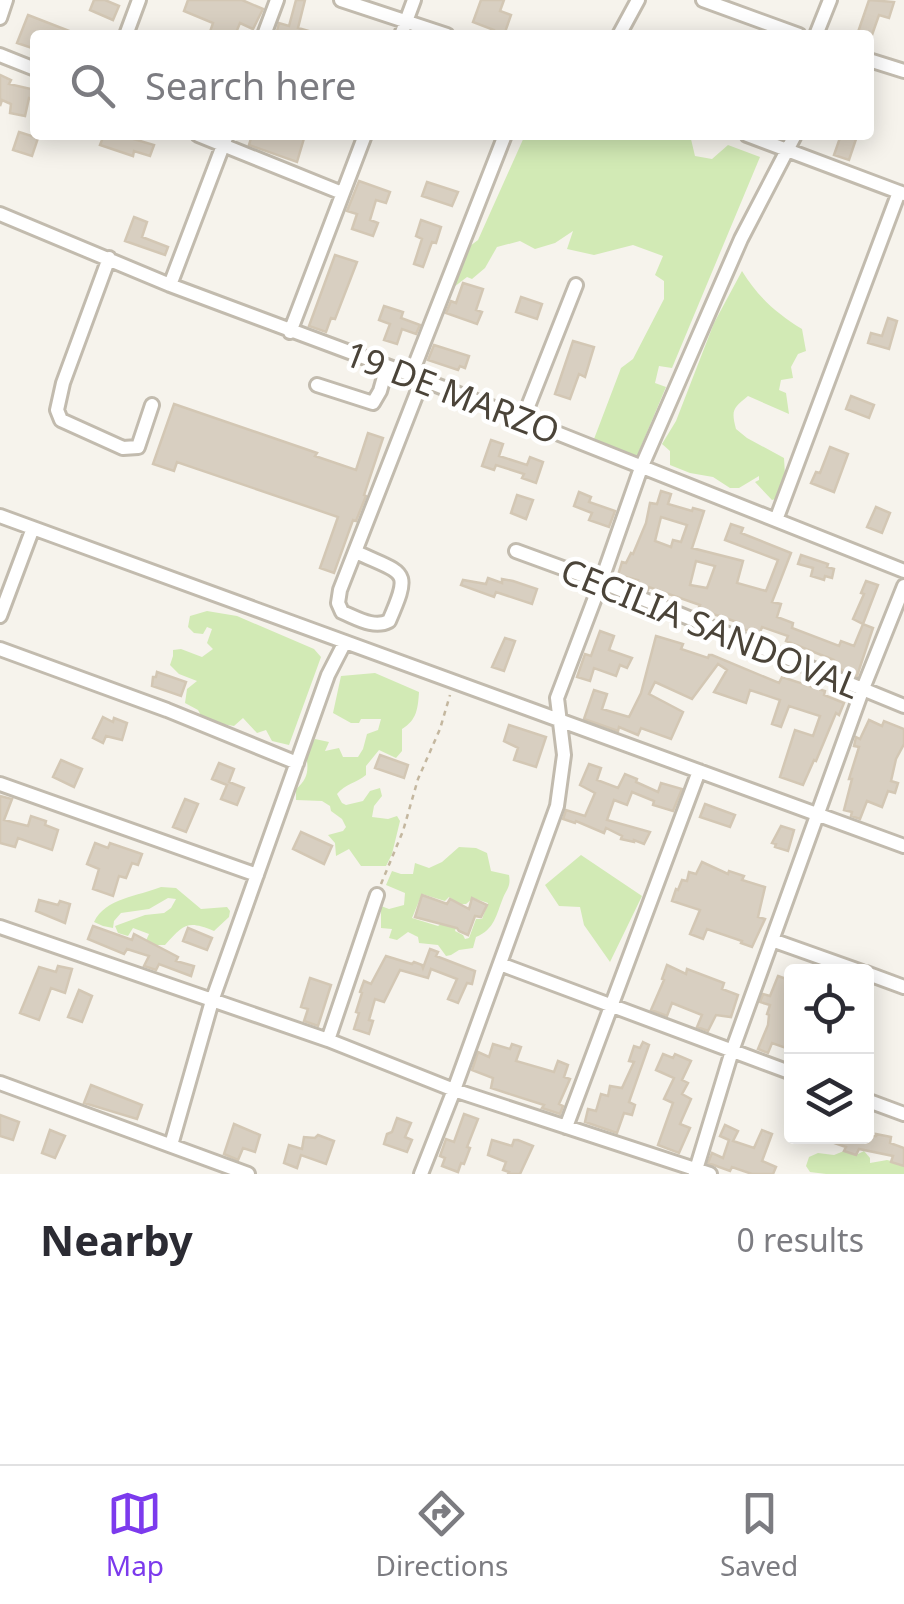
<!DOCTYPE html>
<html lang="en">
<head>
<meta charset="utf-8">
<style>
	:root { --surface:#fff; --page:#f2f2f3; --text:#2b2b33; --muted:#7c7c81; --line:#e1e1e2; --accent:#7c3aed }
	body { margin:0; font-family:"Noto Sans",sans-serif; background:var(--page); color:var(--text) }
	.controls { position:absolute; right:30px; bottom:30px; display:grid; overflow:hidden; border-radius:10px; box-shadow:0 5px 25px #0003 }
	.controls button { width:90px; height:90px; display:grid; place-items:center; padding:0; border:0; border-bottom:2px solid var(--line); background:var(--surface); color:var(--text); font:50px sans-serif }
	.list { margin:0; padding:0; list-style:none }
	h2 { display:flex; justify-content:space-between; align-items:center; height:130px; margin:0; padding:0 40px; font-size:42px }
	h2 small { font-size:32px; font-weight:400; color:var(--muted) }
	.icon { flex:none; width:55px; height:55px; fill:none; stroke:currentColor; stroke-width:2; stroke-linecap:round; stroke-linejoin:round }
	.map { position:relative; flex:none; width:904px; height:1174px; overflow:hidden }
	.search { position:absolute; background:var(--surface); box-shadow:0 5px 25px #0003; left:30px; right:30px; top:30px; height:110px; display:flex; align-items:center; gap:25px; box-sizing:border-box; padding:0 35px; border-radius:10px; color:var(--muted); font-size:38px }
	.sheet { height:290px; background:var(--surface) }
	nav { display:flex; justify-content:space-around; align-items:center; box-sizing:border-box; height:140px; border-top:2px solid var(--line); background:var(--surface); font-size:28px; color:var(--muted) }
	nav a { display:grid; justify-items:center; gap:5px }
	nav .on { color:var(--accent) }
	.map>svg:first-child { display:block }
	.green { fill:#d2eab5; fill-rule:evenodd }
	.building { fill:#d8cfc1; stroke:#d3c7b4; stroke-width:2.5; fill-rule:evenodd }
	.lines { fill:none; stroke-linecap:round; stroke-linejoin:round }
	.minor-casing { stroke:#c2bbae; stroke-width:18 }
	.path { stroke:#c4b79f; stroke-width:2.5; stroke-dasharray:5 5; stroke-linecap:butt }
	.minor { stroke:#fff; stroke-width:12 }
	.labels { text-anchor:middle; stroke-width:9; stroke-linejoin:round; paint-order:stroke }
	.street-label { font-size:35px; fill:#4b4439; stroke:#fff }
</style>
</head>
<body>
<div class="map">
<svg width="904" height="1174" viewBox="0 0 904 1174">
	<rect width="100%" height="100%" fill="#f6f3ec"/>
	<path class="green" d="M525,135H690L695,156L712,159L728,145L760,157L672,368L659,366L655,383L666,387L637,456L594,439L621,368L633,359L664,299V281L655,275L663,256L633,245L594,255L567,249L573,231L555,243L535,249L520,241L497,247L485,268L472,279L467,277L454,287L451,282L470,246L478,240Z
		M742,271C758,297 776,313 802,329L806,351L798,354L791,367L793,378L781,380L779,390L786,393L789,414L748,396C733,408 731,410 736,429L747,438L784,458L785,475L779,498L772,500L755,482L759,480V476L739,488H730L713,477L690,473L670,465V451L662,444L676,421L714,323Z
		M207,611L237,616L314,649L321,657L289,745L272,741L266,730L257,733L243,718L234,726L204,721L198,710L185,703L187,689L197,681L179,674L170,665L173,656V650L181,649L202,657L213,649L207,643L212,629L207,627L203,634L194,633L188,627L190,616Z
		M375,673L419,692C418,708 417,720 402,729V751L396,758L379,750L366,766V775C356,783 345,784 337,794L342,803L346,805L363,801L370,791L380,788L382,796L374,806L372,817L388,819L397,816L400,821L392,854L386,866H361L349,849L336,856L335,843L328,835L343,831L346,827L342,819L331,811L330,806L322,801L296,800V789C308,779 309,770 306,755L315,739L329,742L325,751L339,748L343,757H358L363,749L367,734L378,730L381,719H361L359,723H351L333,713L341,676Z
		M459,847L476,848L487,853L491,871L509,875C511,886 507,889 503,898C496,915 495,929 476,937L473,948L459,950L451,955L446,956L438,945L419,943L418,937L408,932L397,940L389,938L392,929L381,928V906L389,909L404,905L405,893L386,885L392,871L401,874H413L415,863L429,868L442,862ZM422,894L445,901L449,897L459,904H466L473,898L488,903L482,919H476L469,938L465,939L463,935L455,931L460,916L447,920L438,926L412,918Z
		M581,855L642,896L610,962L584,925L580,907L559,906L545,885Z
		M161,887L176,888L201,909L227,907L230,911L229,917L214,931C187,920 184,924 165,945H144L149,934L133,928L128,936L118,933L115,926L145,915L164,913L171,908L176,899L168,898L149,909L121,913L114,921L113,928L103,926L94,922C105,898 139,896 161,887Z
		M849,1149L858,1154L864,1151L870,1158V1163L887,1160L904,1164V1174H826L810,1172L806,1166L809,1157L818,1153L834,1155Z"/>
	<path class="building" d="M94,0H105L119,6L113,20L90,10Z
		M188,0H242L263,9L253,29L240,23L235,35H209L213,23L184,11Z
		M296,0H305L298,28L312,32V35H276L279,23L289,26Z
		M481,0H504L500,11L511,15L504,35H493L494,30L473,22Z
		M869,0L894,2L889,18L879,15L872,35H857Z
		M28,15L77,34L76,35H35V49L17,43Z
		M0,75L11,80L9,84L35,90V100L29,98L25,116L10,113L11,104L2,100L0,106Z
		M19,132L38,138L32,156L13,150Z
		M104,135H120L154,145L150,156L134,151L133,156L100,145Z
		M252,135L263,138L265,135H305L297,162L249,145Z
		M841,135L856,139L849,160L834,155Z
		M359,181L390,192L386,203L376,200L370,220L378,223L373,236L352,229L357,214L347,211Z
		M427,182L458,192L452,206L422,196Z
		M134,217L147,222L142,237L168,247L165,255L125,241Z
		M421,220L441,227L436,243L432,242L423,267L414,264L422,239L416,236Z
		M335,255L357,262L335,319L331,318L326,332L309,326Z
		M463,283L483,289L476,310L482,312L477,324L446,313L451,301L456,303Z
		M521,297L542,304L537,319L516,312Z
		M384,306L403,312L401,318L420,325L416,334L402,329L397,344L384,340L390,324L379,320Z
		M888,318L897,321L889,349L868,343L871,333L882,336Z
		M573,341L594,347L585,377L579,374L570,399L555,394Z
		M434,345L469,356L465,368L460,366L458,370L428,360Z
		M851,396L874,405L869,418L846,409Z
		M174,404L317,453L315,456L356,470L368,433L383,438L364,495L366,496L356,521L353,520L334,573L320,568L338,517L177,462L174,471L153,464Z
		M491,440L503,444L499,456L527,465L530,457L543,462L536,483L522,478L524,474L496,465L494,470L482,466Z
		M830,447L848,454L834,492L811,483L816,472L820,473Z
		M661,491L671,494L668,504L692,511L693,508L704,511L692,548L743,561L737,583L766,591L778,560L725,540L731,524L743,528L741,533L791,553L772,602L781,604L777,617L793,623L792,628L839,646L841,641L854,646L863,624L873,628L857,676L832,666L834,660L786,641L788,636L762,627L759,635L735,626L737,622L698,609L700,605L649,587L648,590L636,585L638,580L618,575L622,562L626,563L631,553L633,554L646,523L650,503L657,504ZM661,517L687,525L681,542L673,540L671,547L655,541ZM696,561L715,566L707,588L690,585Z
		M579,492L591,497L589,502L615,511L609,527L589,520L592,513L574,506Z
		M517,495L533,500L526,519L511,513Z
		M876,507L890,513L882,533L867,527Z
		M801,555L828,564L827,567L834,569L832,578L825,576L824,580L811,576L813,568L798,564Z
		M488,578L502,583V579L513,581L537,589L532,604L496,592L494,597L461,585L463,580L486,584Z
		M866,581L878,585L863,624L853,619L864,594L861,593Z
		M600,631L614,636L609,650L632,658L627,668L620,665L616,676L594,668L590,681L577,677L585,654L591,656Z
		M656,636L683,644L681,649L708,658L709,655H712L779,683L782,677L825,691L824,695L844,703L839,715L836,713L816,761L814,760L803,785L780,777L795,730L813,736L820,716L789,706L781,727L772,724L780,700L750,690L746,703L714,692L727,670L718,664L692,699L655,682L649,694L683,712L671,739L641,728L638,735L619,727L618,731L584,719L594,690L607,694L602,709L629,717L641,693Z
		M505,638L515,641L504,671L492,667Z
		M157,672L186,682L181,696L152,686L153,677H156Z
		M103,717L113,722L114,718L127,723L122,740L106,736L103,743L93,738Z
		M869,720L882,726L884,721L904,729V744L896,759L891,781L898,783L895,793L888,791L882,807L867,801L860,819L851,816L852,812L844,810L852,779H849L859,747L854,746L856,737L860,739Z
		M509,725L546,737L536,767L514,760L518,748L504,741Z
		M380,755L408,765L404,778L375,768Z
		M61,760L82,769L74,787L53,777Z
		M219,763L234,769L229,782L244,788L237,805L221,799L227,785L212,779Z
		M589,764L601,768L597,780L618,788L625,774L637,779L636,782L658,792L661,783L682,789L673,811L653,805L654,801L632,792L627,805L614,800L607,820L650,832L644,844L634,840V842L621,839L622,836L606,828L604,833L576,821L575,823L563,819L566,810L585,816L595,793L580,785Z
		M0,796L12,799L4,820L28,826L31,816L46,821L45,825L58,830L52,850L18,838L15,847L0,843Z
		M185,799L198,804L186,832L173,827Z
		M705,804L735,815L730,827L700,817Z
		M781,826L794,830L788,851L775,847L776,844L772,843Z
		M301,832L332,846L324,864L293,849Z
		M95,843L108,848L110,843L142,854L138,865L132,863L126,878L119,876L113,896L93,889L99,869L87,864Z
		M702,862L728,874L729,871L744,876L742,880L765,887L758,917L765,919L752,947L741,943L742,941L707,929L703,939L690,934L700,910L672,901L676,889L678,890L682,880L687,881L689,872L696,874Z
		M422,895L447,904L450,899L469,909L472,898L487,905L481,917L475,916L468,935L459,931L457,928L415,917Z
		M39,900L58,905L60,901L70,904L65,923L36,911Z
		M93,926L132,940L134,934L178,957L176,961L194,966L191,976L159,964L156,970L144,966L149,956L127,949L124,954L88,939Z
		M188,928L212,938L207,950L183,941Z
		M430,949L438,952L436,956L475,971L472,984L467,983L458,1003L448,999L457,979L431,969L428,978L400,970L384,1002L375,999L369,1020L373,1021L369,1034L354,1029L359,1013L356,1012L362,993L360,992L364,981L371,984L386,956L412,964L414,962L422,965L423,968Z
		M667,965L686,974L687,969L724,983L722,989L738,995L731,1017L716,1015L708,1031L697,1027L702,1015L672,1003L667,1016L651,1010L664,980L662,979Z
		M58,966L72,969L65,993L51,988L39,1020L20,1013L39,967L56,972Z
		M778,976L792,981L788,998L792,999V1031L786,1048L772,1043L768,1053L758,1049L768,1025L769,1015L767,1014L770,1005L760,1002L763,994L770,996Z
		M310,978L331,985L318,1026L304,1021L308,1009L301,1007Z
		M79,990L92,996L82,1022L68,1017Z
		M643,1042L649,1045L629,1102L635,1105L632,1115L624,1113L617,1133L585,1122L588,1109L596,1111L601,1094L608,1096L610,1086L622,1088L634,1062L629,1061L634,1046L640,1048Z
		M493,1044L510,1049L512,1044L521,1047L516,1061L554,1072L558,1061L568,1065L564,1077L570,1079L559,1104L563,1106L560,1114L542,1108L544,1105L491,1088L493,1078L472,1070L478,1052L489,1057Z
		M663,1054L673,1058L675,1054L691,1061L682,1080L688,1083L682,1094L691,1099L680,1124L690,1128L679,1153L658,1145L673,1103L664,1099L674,1078L656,1070Z
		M91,1085L142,1105L137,1119L84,1103Z
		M464,1114L478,1119L467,1147L470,1148L464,1164L461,1163L458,1172L442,1166L445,1158L440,1156L446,1139L454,1142Z
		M0,1115L19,1122L13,1140L0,1136Z
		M397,1118L411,1123L405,1137L412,1140L407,1152L384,1144L387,1134L392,1132Z
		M234,1124L260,1135L255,1152L243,1148L238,1160L224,1154Z
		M725,1125L738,1131L733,1141L754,1148L762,1130L772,1134L762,1161L776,1167L773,1174H752L732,1167L730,1171L708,1163L712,1153L723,1158L729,1140L720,1136Z
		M50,1130L65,1136L55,1158L42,1153Z
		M876,1134L891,1137L890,1143L904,1148V1166L891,1162L893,1156L859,1149L856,1155L844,1151L846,1147L820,1138L876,1136Z
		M318,1135L334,1141L326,1164L301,1155L297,1168L284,1163L289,1145L302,1149L304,1137L315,1138Z
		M492,1140L512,1146L514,1140H518L533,1146L520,1174H508L509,1172L503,1170L506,1162L488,1155Z"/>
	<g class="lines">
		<g class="minor-casing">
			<path id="minor" d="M341,0L447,35
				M703,0L799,35
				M0,18L6,0
				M126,35L139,0
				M264,35L277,0
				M401,35L414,0
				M619,35L638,0
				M816,35L830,0
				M0,55L35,69
				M869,60L904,71
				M198,135L342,193
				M747,135L904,194
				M0,214L170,285L411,375L904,571
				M109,258L63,383L57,410L61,420L123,448L138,447L152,405
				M170,285L227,135
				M290,332L365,135
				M411,375L505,135
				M317,385L373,403L380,391L387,366
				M523,419L576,285
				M0,516L904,846
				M776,520L899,192
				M516,551L601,582L904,706
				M356,552C405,575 412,568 389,621C374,629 357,618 342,612L338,603L340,590L422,380
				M0,616L33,528
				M0,649L167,710L297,763
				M0,784L257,875
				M0,927L328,1040L454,1090L710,1174
				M772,940L862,972
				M500,964L792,1073
				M866,973L904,987
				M328,1040L377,895
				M0,1083L248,1174
				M866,1100L904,1114
				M566,1127L699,771
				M171,1145L212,1001L328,675L345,642
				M695,1173L732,1051L862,691L904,586
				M421,1174L454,1090L557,806L564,755L557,698L601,582L641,468L741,239L795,135"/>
		</g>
		<path class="path" d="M381,884L403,831L418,779L440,729L450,695"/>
		<use href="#minor" class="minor"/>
	</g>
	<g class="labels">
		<g class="street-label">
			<text transform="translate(452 393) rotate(21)" y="12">19 DE MARZO</text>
			<text transform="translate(710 629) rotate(22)" y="12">CECILIA SANDOVAL</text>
		</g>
	</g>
</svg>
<div class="controls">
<button><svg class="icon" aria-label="locate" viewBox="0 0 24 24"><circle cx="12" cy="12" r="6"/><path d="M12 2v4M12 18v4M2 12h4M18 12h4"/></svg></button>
<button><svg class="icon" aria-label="layers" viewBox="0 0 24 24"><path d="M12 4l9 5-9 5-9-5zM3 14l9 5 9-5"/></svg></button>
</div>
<div class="search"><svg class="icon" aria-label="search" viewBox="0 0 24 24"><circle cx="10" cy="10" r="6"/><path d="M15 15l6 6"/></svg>Search here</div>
</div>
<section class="sheet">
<h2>Nearby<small>0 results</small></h2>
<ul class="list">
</ul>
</section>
<nav>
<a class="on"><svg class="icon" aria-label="map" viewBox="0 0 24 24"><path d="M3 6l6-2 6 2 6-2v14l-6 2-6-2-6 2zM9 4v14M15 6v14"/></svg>Map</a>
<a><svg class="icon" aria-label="directions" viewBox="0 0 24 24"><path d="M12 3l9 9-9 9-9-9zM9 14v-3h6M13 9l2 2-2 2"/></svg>Directions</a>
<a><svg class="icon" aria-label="saved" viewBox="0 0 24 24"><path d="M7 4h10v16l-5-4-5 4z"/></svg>Saved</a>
</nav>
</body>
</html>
